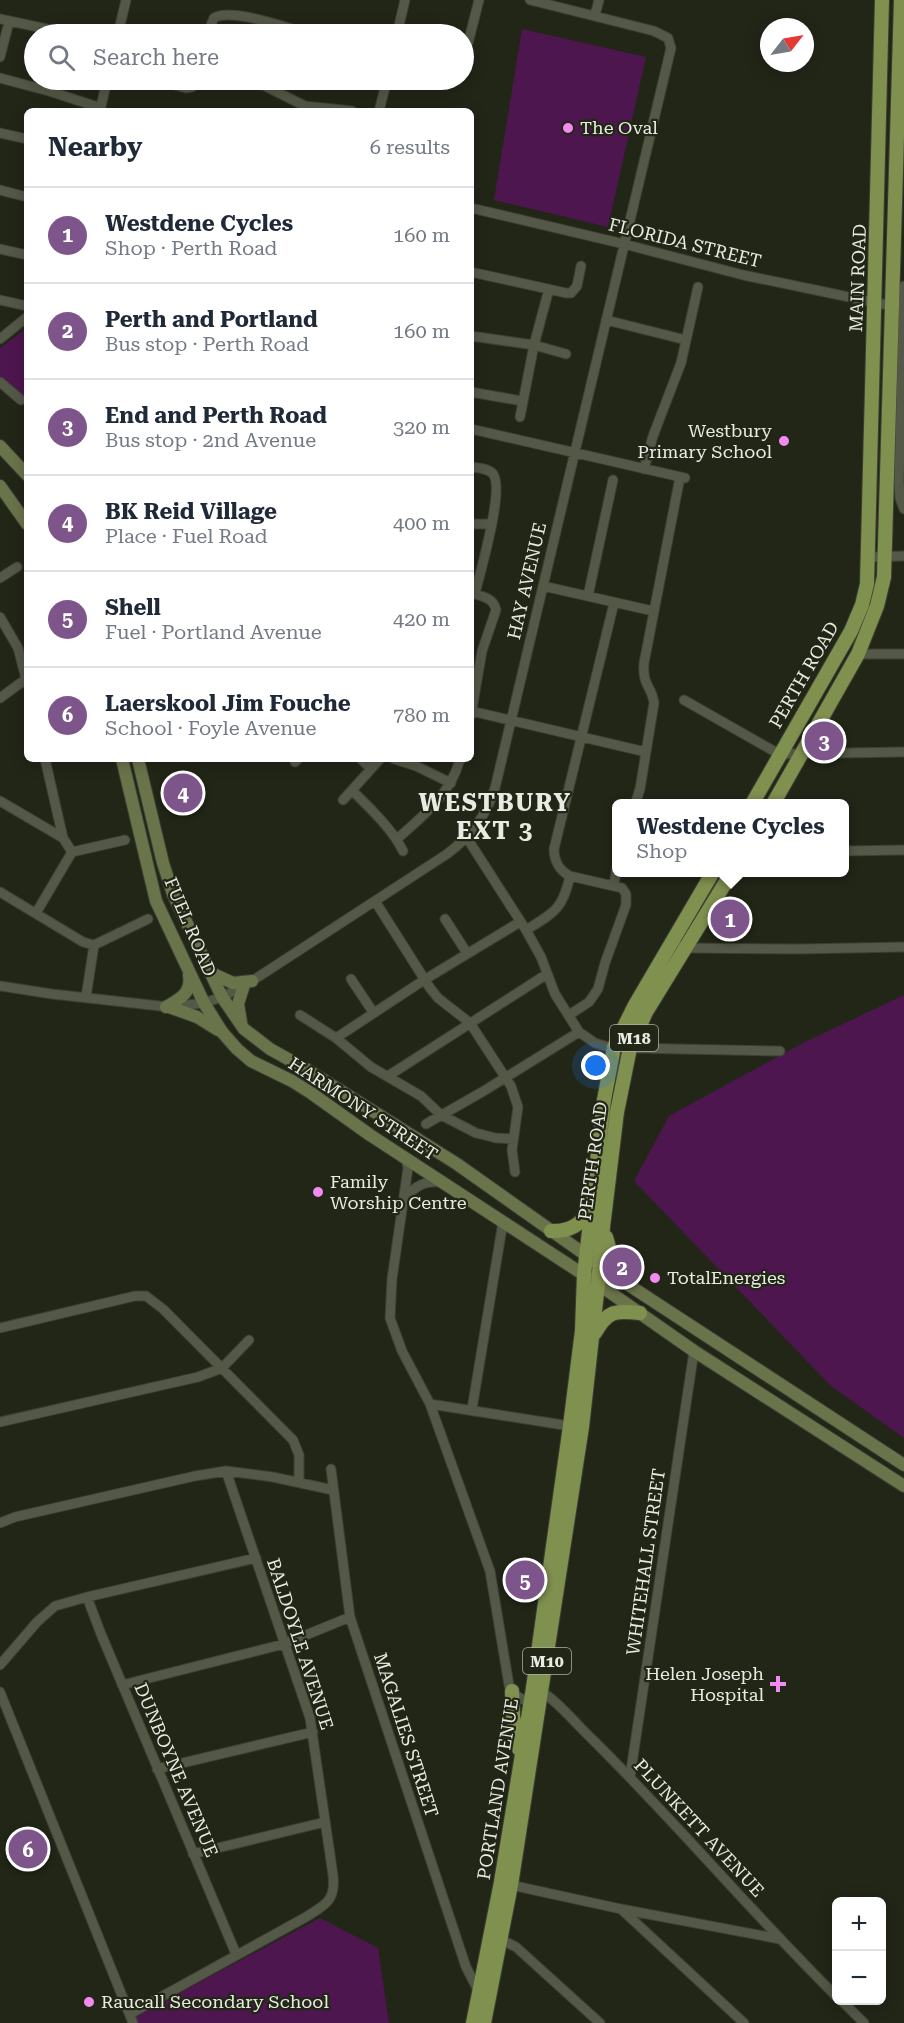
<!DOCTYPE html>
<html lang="en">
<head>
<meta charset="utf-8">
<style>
	:root { --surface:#fff; --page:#f6f6f7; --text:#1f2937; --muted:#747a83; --line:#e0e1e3; --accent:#7e558b }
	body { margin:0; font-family:"Roboto Serif",serif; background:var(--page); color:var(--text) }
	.controls { position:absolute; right:18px; bottom:18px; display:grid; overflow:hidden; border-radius:9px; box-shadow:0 3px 15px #0003 }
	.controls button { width:54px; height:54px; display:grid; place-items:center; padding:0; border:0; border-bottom:2px solid var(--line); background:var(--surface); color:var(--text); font:30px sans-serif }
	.compass { position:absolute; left:760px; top:18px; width:54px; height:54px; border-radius:50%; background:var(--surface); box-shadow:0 3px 15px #0003; rotate:59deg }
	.you { position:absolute; left:596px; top:1066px; width:21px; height:21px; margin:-15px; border:4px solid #fff; border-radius:50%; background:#1a73e8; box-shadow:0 0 0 9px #1a73e833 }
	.badge { display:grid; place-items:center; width:39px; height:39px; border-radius:50%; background:var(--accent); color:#fff; font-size:20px; font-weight:700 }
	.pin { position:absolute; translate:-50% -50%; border:3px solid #fff; box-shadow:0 2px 6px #0006 }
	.popup { position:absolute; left:612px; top:799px; width:237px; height:78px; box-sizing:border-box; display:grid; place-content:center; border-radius:9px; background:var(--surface); filter:drop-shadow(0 2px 4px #0005); font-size:20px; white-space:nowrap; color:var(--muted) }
	.popup b { font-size:22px; color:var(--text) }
	.popup::after { content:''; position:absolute; left:50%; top:100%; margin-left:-12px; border:12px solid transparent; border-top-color:var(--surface) }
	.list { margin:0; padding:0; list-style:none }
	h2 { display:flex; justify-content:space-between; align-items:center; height:78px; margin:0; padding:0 24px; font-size:26px }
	h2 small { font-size:20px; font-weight:400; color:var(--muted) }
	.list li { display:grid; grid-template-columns:39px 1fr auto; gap:18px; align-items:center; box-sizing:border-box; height:96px; padding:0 24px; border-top:2px solid var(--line) }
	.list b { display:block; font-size:22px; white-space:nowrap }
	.list p { margin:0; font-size:20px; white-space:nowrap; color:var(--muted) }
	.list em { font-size:20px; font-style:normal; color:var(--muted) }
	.icon { flex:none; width:33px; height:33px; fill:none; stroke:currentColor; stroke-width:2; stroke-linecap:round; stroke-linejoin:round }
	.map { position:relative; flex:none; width:904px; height:2023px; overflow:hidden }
	.search { position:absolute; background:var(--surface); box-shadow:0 3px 15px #0003; left:24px; top:24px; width:450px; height:66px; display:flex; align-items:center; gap:15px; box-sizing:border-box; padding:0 21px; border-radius:33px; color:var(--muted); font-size:22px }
	.panel { position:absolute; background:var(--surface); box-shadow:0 3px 15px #0003; left:24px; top:108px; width:450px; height:654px; border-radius:9px }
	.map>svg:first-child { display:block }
	.green { fill:#4e164e }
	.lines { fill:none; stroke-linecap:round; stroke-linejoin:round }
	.street-casing { stroke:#3c3f34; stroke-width:11 }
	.secondary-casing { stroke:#3c3f34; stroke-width:14 }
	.primary-casing { stroke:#3c3f34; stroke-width:16 }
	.street { stroke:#535847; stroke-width:9 }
	.secondary { stroke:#6a744b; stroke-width:12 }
	.primary { stroke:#80904f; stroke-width:14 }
	.poi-dot { fill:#f38af1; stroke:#222617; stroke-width:2 }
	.labels { text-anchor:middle; stroke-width:4.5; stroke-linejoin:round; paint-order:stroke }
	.shield { fill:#222617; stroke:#adb0a4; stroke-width:1.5 }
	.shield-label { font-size:16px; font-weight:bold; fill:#e8ebe1 }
	.poi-label { font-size:18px; fill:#e8ebe1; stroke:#222617; text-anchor:start }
	.street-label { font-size:18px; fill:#e8ebe1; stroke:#222617 }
	.district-label { font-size:24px; font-weight:bold; letter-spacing:1.5px; fill:#e8ebe1; stroke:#222617 }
</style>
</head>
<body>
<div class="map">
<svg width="904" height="2023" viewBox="0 0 904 2023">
	<rect width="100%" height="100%" fill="#222617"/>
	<path class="green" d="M522,29L646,57L608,227L494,200Z
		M27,328V402L0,380V348Z
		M904,995V1438L831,1386L634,1181L669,1116L803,1043Z
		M320,1918L378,1948L389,2023H138L136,2016Z"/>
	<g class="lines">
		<g class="street-casing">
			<path id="street" d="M595,15L599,0
				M0,19L70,34
				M118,34L126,0
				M207,34L214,18C231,7 289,29 310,34
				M397,34L405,0
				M0,57L9,22
				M464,59L479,0
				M0,78L49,91L101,108
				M152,80H157
				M240,80L265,86L305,106L352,111
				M171,84L186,88L192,87L197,80
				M100,111L107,80
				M379,111L387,80
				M0,133L27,139
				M0,190L27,197
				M471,208L624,244L743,275L892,306
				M0,249L27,255
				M471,272L566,293H571L577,286L581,266
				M904,286L899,482L900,498L904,509
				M0,300L27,306
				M606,320L686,340
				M471,336L534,345L566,354
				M0,339L27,317
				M0,382L21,400
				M471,392L522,401
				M520,417L534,345L549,289
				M471,429L685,478
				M471,467C478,468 488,468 493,474C505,489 480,572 475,594
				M644,469L653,436L681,363L698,287
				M471,524H492
				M868,557L904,556
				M0,578L17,567
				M543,586L653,611
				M471,593C482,596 494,598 496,610L482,651L471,715
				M588,596L613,480
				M0,617L18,648L27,683
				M858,654H904
				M0,698L26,679
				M684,700L779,754L904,752
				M471,711L646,752
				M45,759L63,838
				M361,759L371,769
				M394,759L416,766L451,783
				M295,762L298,759
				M352,790C370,809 391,827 403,851
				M343,800L380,759
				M0,801L63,838L72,852
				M635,804L640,789L654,703C652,686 642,686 644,663L680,477
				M467,838L526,930L541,957L555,994L579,1032L595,1043L608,1047L630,1048L780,1051
				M397,839C423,816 451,794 460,759
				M844,851L904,850
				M614,885L616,872
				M0,892L83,942L94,945
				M375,901L430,988L438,998L470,1023L511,1086L518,1107L512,1150L515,1172
				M36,913L72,852L125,840
				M445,919L467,953
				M526,930C554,913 563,909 570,876C560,871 554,861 554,849L614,603
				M682,946L686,948L799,949L904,947
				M351,979L373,1012
				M0,986L52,994L169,1007L204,1003L222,997L252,981L447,854C471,836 486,816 495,788L671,48L668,38L654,31L530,0
				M86,997L94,945L148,919
				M300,1015L336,1038L371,1067L421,1096L441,1115L476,1133L496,1138L513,1139
				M569,1015L589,1002L598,989L605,963L626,905V894L622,888L570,876
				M336,1038L424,980L520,922
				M388,1076L547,974
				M426,1124L482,1092L579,1032
				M406,1158L408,1168L392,1279L390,1318L402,1351L430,1404L490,1571L509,1685L515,1695L533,1705
				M405,1198C416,1185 425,1181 442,1182
				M0,1328L135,1296H146L163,1309L293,1440L299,1455V1482
				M430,1404L576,1427
				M472,1409L503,1222
				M0,1422L198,1377L222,1368L249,1340
				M331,1469L350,1617L466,1967L479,1992
				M0,1523L15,1517L195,1476L226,1471L273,1477L333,1490
				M87,1597L101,1634L236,1954
				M0,1665L37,1622L55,1606L87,1597L256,1558
				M122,1685L284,1644L350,1617
				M538,1690C551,1694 580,1728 592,1739C676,1822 752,1913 836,1996
				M0,1692L133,2023
				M157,1769L313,1732
				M630,1777L694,1351
				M193,1854L325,1822
				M506,1884L621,1909L780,1939
				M621,1909L744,2023
				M496,1937L516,1947L600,2023
				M841,2000L864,2023
				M130,2014L306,1917C325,1905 336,1901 333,1875L310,1718L226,1471"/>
		</g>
		<g class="secondary-casing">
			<path id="secondary" d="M0,446L27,475
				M0,486L27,524
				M122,759L156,901L204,1003L222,1032L237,1049L251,1061L292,1081L311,1093L370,1135L598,1284L694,1351L904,1486
				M138,759L163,863L173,894L222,997L244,1029L270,1049L306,1069L457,1164L624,1282L904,1465
				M209,972L233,983L252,981
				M166,1007C180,999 192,993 189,975
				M169,1007L197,1017L218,1030
				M241,1022L238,1004L244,985"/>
		</g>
		<g class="primary-casing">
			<path id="primary" d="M752,804L851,631L862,605L867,584L882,0
				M773,804L858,654L877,606L884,577L901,0
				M551,1231C568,1232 582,1225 590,1209
				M606,1237L614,1265L624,1282
				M595,1333C607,1311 615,1310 640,1313
				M512,1691L513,1716L519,1749
				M473,2023L501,1882L533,1688L570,1426L582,1331L584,1275L604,1100L614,1047L635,1005L713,872
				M484,2023L511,1885L582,1427L598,1284L603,1227L617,1112L630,1048L646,1012L732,872"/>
		</g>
		<use href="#street" class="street"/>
		<use href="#secondary" class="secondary"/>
		<use href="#primary" class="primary"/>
	</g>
	<g class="poi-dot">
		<circle cx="568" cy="128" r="6"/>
		<circle cx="784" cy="441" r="6"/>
		<circle cx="318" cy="1192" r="6"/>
		<circle cx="655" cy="1278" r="6"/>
		<path d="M775 1675h6v6h6v6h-6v6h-6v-6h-6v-6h6z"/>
		<circle cx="89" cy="2002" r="6"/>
	</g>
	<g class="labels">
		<g class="shield">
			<rect x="610" y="1025" width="48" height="26" rx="4.5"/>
			<rect x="523" y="1648" width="48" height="26" rx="4.5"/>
		</g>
		<g class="shield-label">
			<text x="634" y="1044">M18</text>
			<text x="547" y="1667">M10</text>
		</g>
		<g class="poi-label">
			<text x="580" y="134">The Oval</text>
			<text x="772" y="437" text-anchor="end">Westbury<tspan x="772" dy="21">Primary School</tspan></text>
			<text x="330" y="1188">Family<tspan x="330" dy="21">Worship Centre</tspan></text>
			<text x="667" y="1284">TotalEnergies</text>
			<text x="764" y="1680" text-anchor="end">Helen Joseph<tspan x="764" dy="21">Hospital</tspan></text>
			<text x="101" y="2008">Raucall Secondary School</text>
		</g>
		<g class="street-label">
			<text transform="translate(685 243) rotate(14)" y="6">FLORIDA STREET</text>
			<text transform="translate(858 278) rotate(-88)" y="6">MAIN ROAD</text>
			<text transform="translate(527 581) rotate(-77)" y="6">HAY AVENUE</text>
			<text transform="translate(804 675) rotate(-60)" y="6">PERTH ROAD</text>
			<text transform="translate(190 927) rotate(67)" y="6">FUEL ROAD</text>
			<text transform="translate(363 1109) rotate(33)" y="6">HARMONY STREET</text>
			<text transform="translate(593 1161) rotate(-82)" y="6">PERTH ROAD</text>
			<text transform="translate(646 1562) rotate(-82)" y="6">WHITEHALL STREET</text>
			<text transform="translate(300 1644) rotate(72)" y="6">BALDOYLE AVENUE</text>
			<text transform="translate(406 1735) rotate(72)" y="6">MAGALIES STREET</text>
			<text transform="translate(176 1770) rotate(67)" y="6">DUNBOYNE AVENUE</text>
			<text transform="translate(498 1789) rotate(-81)" y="6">PORTLAND AVENUE</text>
			<text transform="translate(699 1828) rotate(47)" y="6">PLUNKETT AVENUE</text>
		</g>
		<g class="district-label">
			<text x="495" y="811">WESTBURY<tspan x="495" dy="28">EXT 3</tspan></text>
		</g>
	</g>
</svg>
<div class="controls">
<button>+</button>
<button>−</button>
</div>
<svg class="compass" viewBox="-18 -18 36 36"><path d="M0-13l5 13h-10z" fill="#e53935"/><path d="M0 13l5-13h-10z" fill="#747a83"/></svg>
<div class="you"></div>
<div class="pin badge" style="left:730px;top:919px">1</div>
<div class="popup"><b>Westdene Cycles</b>Shop</div>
<div class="pin badge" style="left:622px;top:1267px">2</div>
<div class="pin badge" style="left:824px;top:741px">3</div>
<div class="pin badge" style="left:183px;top:793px">4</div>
<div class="pin badge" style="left:525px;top:1580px">5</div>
<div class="pin badge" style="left:28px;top:1849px">6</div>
<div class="search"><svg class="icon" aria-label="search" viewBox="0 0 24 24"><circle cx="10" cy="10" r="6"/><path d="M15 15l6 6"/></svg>Search here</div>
<section class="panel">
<h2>Nearby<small>6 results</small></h2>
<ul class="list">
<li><span class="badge">1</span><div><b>Westdene Cycles</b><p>Shop · Perth Road</p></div><em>160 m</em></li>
<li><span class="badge">2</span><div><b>Perth and Portland</b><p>Bus stop · Perth Road</p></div><em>160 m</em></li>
<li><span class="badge">3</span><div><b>End and Perth Road</b><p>Bus stop · 2nd Avenue</p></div><em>320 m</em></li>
<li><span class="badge">4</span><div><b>BK Reid Village</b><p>Place · Fuel Road</p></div><em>400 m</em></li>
<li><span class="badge">5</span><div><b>Shell</b><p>Fuel · Portland Avenue</p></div><em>420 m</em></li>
<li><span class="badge">6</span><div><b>Laerskool Jim Fouche</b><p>School · Foyle Avenue</p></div><em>780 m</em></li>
</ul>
</section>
</div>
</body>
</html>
